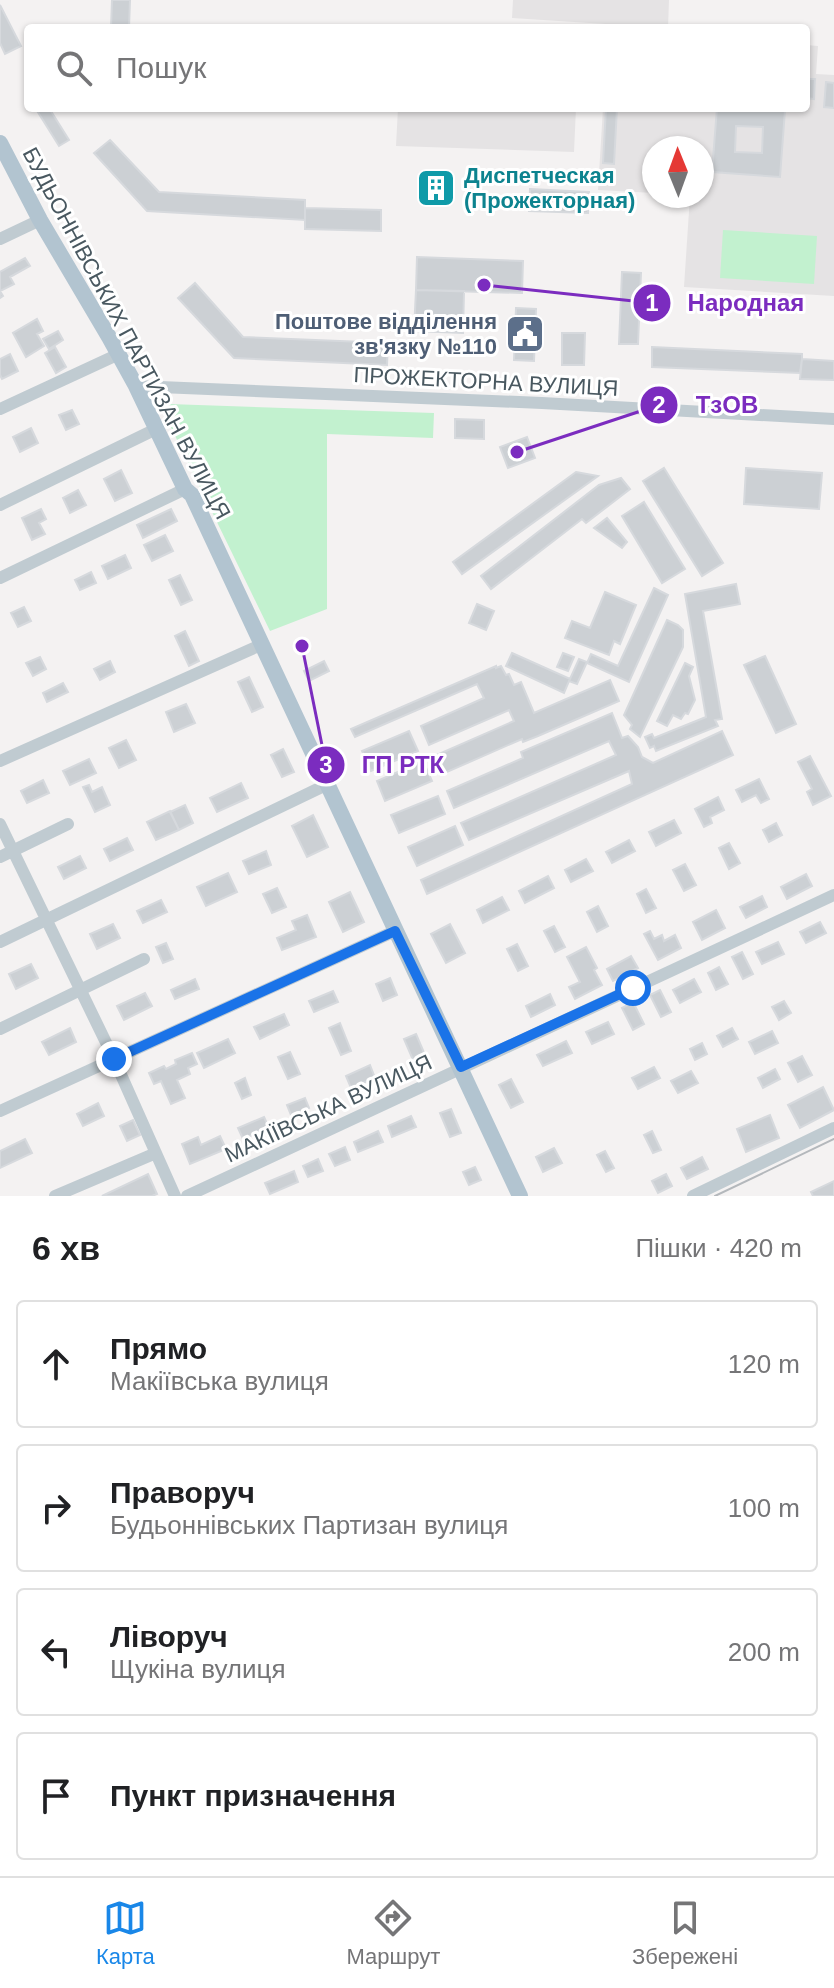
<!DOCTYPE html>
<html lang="uk">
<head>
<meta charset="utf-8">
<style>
	:root { --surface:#fff; --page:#f6f6f6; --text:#202124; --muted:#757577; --line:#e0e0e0; --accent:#1987e8 }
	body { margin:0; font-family:Arial,sans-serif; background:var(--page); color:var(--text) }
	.compass { position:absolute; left:642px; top:136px; width:72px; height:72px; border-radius:50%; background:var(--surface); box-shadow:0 2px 6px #0004; rotate:359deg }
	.stop { position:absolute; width:24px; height:24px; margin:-18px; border:6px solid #1a73e8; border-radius:50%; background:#fff }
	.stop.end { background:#1a73e8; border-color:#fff; box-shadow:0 2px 8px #0008 }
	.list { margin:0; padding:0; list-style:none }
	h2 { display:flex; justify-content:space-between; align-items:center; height:104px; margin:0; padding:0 32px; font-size:34px }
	h2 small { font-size:26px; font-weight:400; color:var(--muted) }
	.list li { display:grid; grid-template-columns:52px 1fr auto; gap:24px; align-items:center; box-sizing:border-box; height:128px; margin:0 16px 16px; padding:0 16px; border:2px solid var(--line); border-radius:8px }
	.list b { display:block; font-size:30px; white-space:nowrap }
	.list p { margin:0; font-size:26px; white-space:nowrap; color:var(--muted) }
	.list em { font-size:26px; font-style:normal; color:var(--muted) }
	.icon { flex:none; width:44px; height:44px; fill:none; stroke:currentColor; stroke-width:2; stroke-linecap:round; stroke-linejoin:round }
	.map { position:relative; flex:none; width:834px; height:1196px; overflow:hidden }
	.search { position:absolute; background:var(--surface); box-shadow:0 2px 6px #0004; left:24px; right:24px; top:24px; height:88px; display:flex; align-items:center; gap:20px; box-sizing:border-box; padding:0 28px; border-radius:8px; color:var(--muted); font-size:30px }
	.sheet { height:680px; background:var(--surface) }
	nav { display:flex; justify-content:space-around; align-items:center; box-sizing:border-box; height:112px; border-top:2px solid var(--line); background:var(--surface); font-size:22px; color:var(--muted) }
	nav a { display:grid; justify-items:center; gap:4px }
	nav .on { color:var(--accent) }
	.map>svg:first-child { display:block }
	.education { fill:#e5e3e4 }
	.green { fill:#c2f1cf }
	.building { fill:#ccd0d4; stroke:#d6d9dd; stroke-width:2; fill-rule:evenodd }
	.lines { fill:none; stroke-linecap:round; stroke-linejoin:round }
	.minor { stroke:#c0cbd1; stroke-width:12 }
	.major { stroke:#b2c4d0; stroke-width:16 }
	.tram { stroke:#b4b8bc; stroke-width:2 }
	.route { stroke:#1a73e8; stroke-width:10 }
	.labels { text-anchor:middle; stroke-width:6; stroke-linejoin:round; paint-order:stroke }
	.culture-label { font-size:22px; font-weight:bold; fill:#0d838f; stroke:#fff; text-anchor:start }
	.service-label { font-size:22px; font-weight:bold; fill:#4e5e75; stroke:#fff; text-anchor:end }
	.street-label { font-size:22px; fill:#495860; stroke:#fff }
	.leader { fill:none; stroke:#7b2cbf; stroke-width:3 }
	.callout-dot { fill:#7b2cbf; stroke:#fff; stroke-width:3 }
	.mark-label { font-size:24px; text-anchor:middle; font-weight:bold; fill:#fff }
	.callout-label { font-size:24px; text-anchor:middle; font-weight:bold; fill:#7b2cbf; stroke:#fff; stroke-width:6; stroke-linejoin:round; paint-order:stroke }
</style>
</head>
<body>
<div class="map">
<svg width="834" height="1196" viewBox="0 0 834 1196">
	<rect width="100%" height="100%" fill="#f4f2f2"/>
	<path class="education" d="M513,0H669L668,28L512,18Z
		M806,45L818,46L816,74L834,75V296L684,287L690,196H702V148H654V193L598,190L603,108H806Z
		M398,108H576L574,152L396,146Z"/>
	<path class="green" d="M723,230L817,236L814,284L720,278Z
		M169,404L434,413L433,438L327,434V609L270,631L162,409Z"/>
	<path class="building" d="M112,0H130L129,28H111Z
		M0,5L21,46L5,54L0,43Z
		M806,79H815L814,99L806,98Z
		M826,82L834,83V108L824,107Z
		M49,108L69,140L59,146L36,109Z
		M606,108H617L614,164L603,163Z
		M717,108L785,110L780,177L712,172ZM736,126L763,127L762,153L735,152Z
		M110,140L159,192L305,200V220L147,211L94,153Z
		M420,176H453V200L420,201Z
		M530,189L589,192L588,213L529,211Z
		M305,208L381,210V231L305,229Z
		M417,257L523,261L522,293L416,290Z
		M25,258L30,266L10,277L14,284L0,291L3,296L0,298V272Z
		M622,272L641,273L638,344H619Z
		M195,283L243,337L388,343L387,365L234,358L178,298Z
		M416,290L464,291L463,333L414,331Z
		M516,308L536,309L534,361L514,360Z
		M37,319L43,331L37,334L44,346L26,357L13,333Z
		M58,331L63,340L49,349L43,339Z
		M562,333H585L584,365H562Z
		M55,347L66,367L56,373L45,353Z
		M652,347L802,354V359L800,373L652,367Z
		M10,354L18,371L2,379L0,375V359Z
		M802,359L834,361V380L800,379Z
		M72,410L79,424L66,430L59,415Z
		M455,419L484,420V439L455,438Z
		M31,428L38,443L20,452L13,437Z
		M527,437L535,458L508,468L500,447Z
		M664,468L723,563L702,576L643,481Z
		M746,468L822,473L819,509L744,504Z
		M121,470L132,493L115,501L104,479Z
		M576,472L598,476L462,574L453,562Z
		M621,478L630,489L586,523L582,519L491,589L481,576L599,485Z
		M78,490L86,505L70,513L63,498Z
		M644,502L685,569L662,583L622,516Z
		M41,509L46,519L39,523L45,534L32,540L22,518Z
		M171,509L177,521L143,538L137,525Z
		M607,518L627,542L622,548L594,528Z
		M165,535L173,551L152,561L144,545Z
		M125,555L131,568L108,579L102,566Z
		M91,572L96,583L80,590L75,580Z
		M180,575L192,600L181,605L169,580Z
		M736,584L740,604L703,611L722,719L715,720L718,726L656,751L654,746L650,748L645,737L652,734L654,738L706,717L685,594Z
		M654,588L668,595L629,682L587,663L591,654L618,666Z
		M605,592L636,605L620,644L614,641L609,655L565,638L572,621L590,628Z
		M477,604L494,611L486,630L469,623Z
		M24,607L31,621L18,627L11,613Z
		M667,620L678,625L683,630V647L640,737L630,729L632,725L624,715Z
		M185,631L199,661L189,666L175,636Z
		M512,653L570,679L579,659L587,662L577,684L569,681L564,693L506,666Z
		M563,653L574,657L568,671L557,667Z
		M765,656L796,724L776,733L744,665Z
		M40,657L46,669L33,676L26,663Z
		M110,661L115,672L100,680L94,669Z
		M324,661L329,671L309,681L304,671Z
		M685,663L693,667L689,676L695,700L688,714L685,713L681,719L673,715L667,726L657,721Z
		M496,666V668L501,666L506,675L509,674L514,685L521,682L534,713L610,680L619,701L538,736L523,742L522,739L440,775L432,757L514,721L509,710L429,745L421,726L484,698L477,684L355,737L351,729Z
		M249,677L263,707L252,712L238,682Z
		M63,683L68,692L47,702L43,693Z
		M186,704L195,723L174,732L166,712Z
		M612,713L622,738L628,736L638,747L642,757L653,763L722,731L733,755L427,894L421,880L632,784L629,771L469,840L461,823L616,755L609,741L454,808L447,791L523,758L521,752Z
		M409,731L418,751L371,771L362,751Z
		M126,740L136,760L119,768L109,748Z
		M283,749L294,772L282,777L271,755Z
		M810,756L831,796L813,805L807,792L812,789L798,762Z
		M89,759L96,773L70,785L63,771Z
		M423,761L432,781L385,801L377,781Z
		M759,779L769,799L761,803L756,795L742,802L736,790Z
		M43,780L49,793L27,803L21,791Z
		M241,783L248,798L217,812L210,798Z
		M89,785L92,792L102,787L110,805L95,812L83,787Z
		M438,796L445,814L399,833L391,815Z
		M718,797L724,810L710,817L712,823L704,827L695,809Z
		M185,805L193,823L179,830L170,812Z
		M170,811L179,830L156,840L147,822Z
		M313,815L328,847L307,857L292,826Z
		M674,820L681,833L656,846L649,832Z
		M776,823L782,835L769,842L763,830Z
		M455,826L463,845L417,866L408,847Z
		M127,838L133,850L110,861L104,849Z
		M629,840L635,851L612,863L606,852Z
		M729,843L740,863L729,869L719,848Z
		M266,851L271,865L249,874L243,861Z
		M80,856L86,868L64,879L58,867Z
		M586,859L593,871L571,882L565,870Z
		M685,864L696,885L684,891L673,870Z
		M228,873L237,892L206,906L197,887Z
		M806,874L812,886L787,899L781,887Z
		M548,876L554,888L525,903L519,891Z
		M277,888L286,907L272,913L263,894Z
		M646,889L656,908L646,913L637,894Z
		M350,892L364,922L343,932L329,902Z
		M762,896L767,907L746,918L740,907Z
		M502,897L509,910L483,923L477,910Z
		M161,900L167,912L143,923L137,911Z
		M598,906L608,926L597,932L587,912Z
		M716,910L725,928L702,940L693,922Z
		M307,915L316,937L282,950L277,938L296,930L292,921Z
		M820,922L826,933L806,943L800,932Z
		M113,924L120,938L97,949L90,934Z
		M450,924L465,953L446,963L431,934Z
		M554,926L565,947L555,952L544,931Z
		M650,931L654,939L662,935L664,941L675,935L681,948L658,960L644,934Z
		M778,942L784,954L762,964L756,952Z
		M166,943L173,959L163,963L156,947Z
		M517,944L528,966L518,971L507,949Z
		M586,947L597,968L594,970L602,985L575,999L569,987L580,982L567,957Z
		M742,952L753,974L743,979L732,957Z
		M631,956L638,968L613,981L607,969Z
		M31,964L38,978L16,989L9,974Z
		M719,967L728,984L716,990L708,973Z
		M390,978L397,995L383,1001L376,984Z
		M195,979L199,989L175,999L171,990Z
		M694,979L701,992L680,1003L673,990Z
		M660,990L671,1012L661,1017L650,995Z
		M333,991L338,1002L314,1012L309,1001Z
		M145,993L152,1006L124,1020L117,1006Z
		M550,994L555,1005L531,1017L526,1006Z
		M784,1001L791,1013L779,1020L772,1007Z
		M633,1002L644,1024L633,1030L622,1008Z
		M284,1014L289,1025L260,1039L254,1027Z
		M608,1022L614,1034L592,1044L586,1032Z
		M340,1023L351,1051L341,1055L329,1028Z
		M70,1028L76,1042L49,1055L42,1042Z
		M732,1028L738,1039L723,1047L717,1036Z
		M772,1031L778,1043L755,1054L749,1042Z
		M416,1034L425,1055L413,1060L404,1039Z
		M228,1039L235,1053L204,1068L197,1053Z
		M566,1041L572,1053L543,1066L537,1055Z
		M702,1043L707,1054L695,1060L690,1049Z
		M290,1052L300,1074L288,1079L278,1057Z
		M192,1053L197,1064L188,1068L190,1074L177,1080L185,1098L171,1104L161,1081L154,1084L149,1073L164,1066L166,1069L176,1064L175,1060Z
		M802,1056L812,1075L798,1082L788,1063Z
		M370,1065L375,1078L351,1088L346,1076Z
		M654,1067L660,1078L638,1089L632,1078Z
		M775,1069L780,1079L763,1088L758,1078Z
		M691,1071L698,1083L678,1093L671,1081Z
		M245,1078L251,1095L242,1099L235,1083Z
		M511,1079L523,1102L511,1108L499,1085Z
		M823,1087L834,1110L800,1128L788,1105Z
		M305,1098L309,1108L291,1115L287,1105Z
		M98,1103L104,1116L83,1126L77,1114Z
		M451,1109L461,1133L450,1137L440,1113Z
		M770,1115L779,1138L746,1152L737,1129Z
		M411,1116L416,1127L392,1137L388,1126Z
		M264,1117L269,1128L243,1139L238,1128Z
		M133,1120L140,1135L127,1141L120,1126Z
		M378,1131L383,1142L358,1152L354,1142Z
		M652,1131L661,1150L653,1153L644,1135Z
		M220,1136L226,1149L190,1164L182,1144L198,1137L201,1145Z
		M25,1139L32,1153L0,1168V1151Z
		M345,1147L350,1160L335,1166L329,1154Z
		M554,1148L562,1163L543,1172L536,1157Z
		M605,1151L614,1168L606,1172L597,1155Z
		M702,1157L708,1169L687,1179L681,1168Z
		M318,1159L323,1171L308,1177L303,1166Z
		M475,1167L481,1180L469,1185L463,1172Z
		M294,1171L298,1182L270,1194L265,1183Z
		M148,1174L157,1194L152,1196H102Z
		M666,1174L672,1186L658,1193L652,1181Z
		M834,1181V1196H813L811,1192Z"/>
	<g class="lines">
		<path class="minor" d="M0,239L40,220
			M136,386L542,403L834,419
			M0,409L119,354
			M0,505L156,429
			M0,578L185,489
			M0,761L263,644
			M0,824L114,1059L175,1196
			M0,857L68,824
			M0,942L328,784
			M0,1029L144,959
			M0,1111L395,931
			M55,1196L156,1153
			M187,1196L834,895
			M693,1196L834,1128"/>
		<path class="major" d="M0,143L40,220L109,337L136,386L185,489L192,495L520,1196"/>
		<path class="tram" d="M715,1196L834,1139"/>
	</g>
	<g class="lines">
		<path class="route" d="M114,1059L395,931L461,1067L633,988"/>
	</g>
	<defs>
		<g id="building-square" transform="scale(2)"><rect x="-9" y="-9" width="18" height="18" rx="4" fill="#0f9aa8" stroke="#fff"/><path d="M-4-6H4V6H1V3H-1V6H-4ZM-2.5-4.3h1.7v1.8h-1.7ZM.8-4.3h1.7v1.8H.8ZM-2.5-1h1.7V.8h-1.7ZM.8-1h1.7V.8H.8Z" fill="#fff"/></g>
		<g id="civic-square" transform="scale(2)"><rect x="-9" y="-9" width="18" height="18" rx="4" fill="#5c6f8a" stroke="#fff"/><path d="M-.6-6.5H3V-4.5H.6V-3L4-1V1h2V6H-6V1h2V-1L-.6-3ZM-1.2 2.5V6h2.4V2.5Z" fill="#fff"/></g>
	</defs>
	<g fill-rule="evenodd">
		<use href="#building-square" x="436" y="188"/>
		<use href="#civic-square" x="525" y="334"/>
	</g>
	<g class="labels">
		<g class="culture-label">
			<text x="464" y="183">Диспетческая<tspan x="464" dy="25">(Прожекторная)</tspan></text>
		</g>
		<g class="service-label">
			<text x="497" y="329">Поштове відділення<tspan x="497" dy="25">зв'язку №110</tspan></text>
		</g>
		<g class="street-label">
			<text transform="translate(127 333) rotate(62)" y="8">БУДЬОННІВСЬКИХ ПАРТИЗАН ВУЛИЦЯ</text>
			<text transform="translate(486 381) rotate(3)" y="8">ПРОЖЕКТОРНА ВУЛИЦЯ</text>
			<text transform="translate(328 1108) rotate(-25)" y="8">МАКІЇВСЬКА ВУЛИЦЯ</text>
		</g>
	</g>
	<path class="leader" d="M484 285L652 303M517 452L659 405M302 646L326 765"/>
	<g class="callout-dot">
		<circle cx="484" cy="285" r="8"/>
		<circle cx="517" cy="452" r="8"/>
		<circle cx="302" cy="646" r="8"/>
		<circle cx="652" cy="303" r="20"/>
		<circle cx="659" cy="405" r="20"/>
		<circle cx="326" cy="765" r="20"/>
	</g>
	<g class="mark-label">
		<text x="652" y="311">1</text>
		<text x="659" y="413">2</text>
		<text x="326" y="773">3</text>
	</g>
	<g class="callout-label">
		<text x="746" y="311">Народная</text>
		<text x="727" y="413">ТзОВ</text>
		<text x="403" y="773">ГП РТК</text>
	</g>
</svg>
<svg class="compass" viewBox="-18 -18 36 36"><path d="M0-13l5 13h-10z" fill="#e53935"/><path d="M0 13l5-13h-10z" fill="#757577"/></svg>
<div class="stop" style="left:633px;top:988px"></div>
<div class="stop end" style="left:114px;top:1059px"></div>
<div class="search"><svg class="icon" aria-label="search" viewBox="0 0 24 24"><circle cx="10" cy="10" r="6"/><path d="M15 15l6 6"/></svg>Пошук</div>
</div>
<section class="sheet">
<h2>6 хв<small>Пішки · 420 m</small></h2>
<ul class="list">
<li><svg class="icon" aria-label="ahead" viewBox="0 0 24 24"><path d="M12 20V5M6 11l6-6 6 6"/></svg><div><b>Прямо</b><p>Макіївська вулиця</p></div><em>120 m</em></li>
<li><svg class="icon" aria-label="right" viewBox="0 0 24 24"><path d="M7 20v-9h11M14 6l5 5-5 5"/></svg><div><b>Праворуч</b><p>Будьоннівських Партизан вулиця</p></div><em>100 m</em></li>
<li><svg class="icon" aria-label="left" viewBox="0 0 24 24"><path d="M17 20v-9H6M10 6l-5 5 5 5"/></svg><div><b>Ліворуч</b><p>Щукіна вулиця</p></div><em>200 m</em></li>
<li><svg class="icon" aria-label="arrive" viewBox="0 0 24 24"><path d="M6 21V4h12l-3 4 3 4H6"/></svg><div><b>Пункт призначення</b></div></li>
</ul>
</section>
<nav>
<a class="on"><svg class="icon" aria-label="map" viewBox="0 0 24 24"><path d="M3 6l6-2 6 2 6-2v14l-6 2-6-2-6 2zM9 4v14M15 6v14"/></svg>Карта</a>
<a><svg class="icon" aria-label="directions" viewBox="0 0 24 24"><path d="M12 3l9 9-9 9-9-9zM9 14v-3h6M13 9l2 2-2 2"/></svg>Маршрут</a>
<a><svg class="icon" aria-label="saved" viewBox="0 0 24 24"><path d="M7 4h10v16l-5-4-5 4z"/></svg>Збережені</a>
</nav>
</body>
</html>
